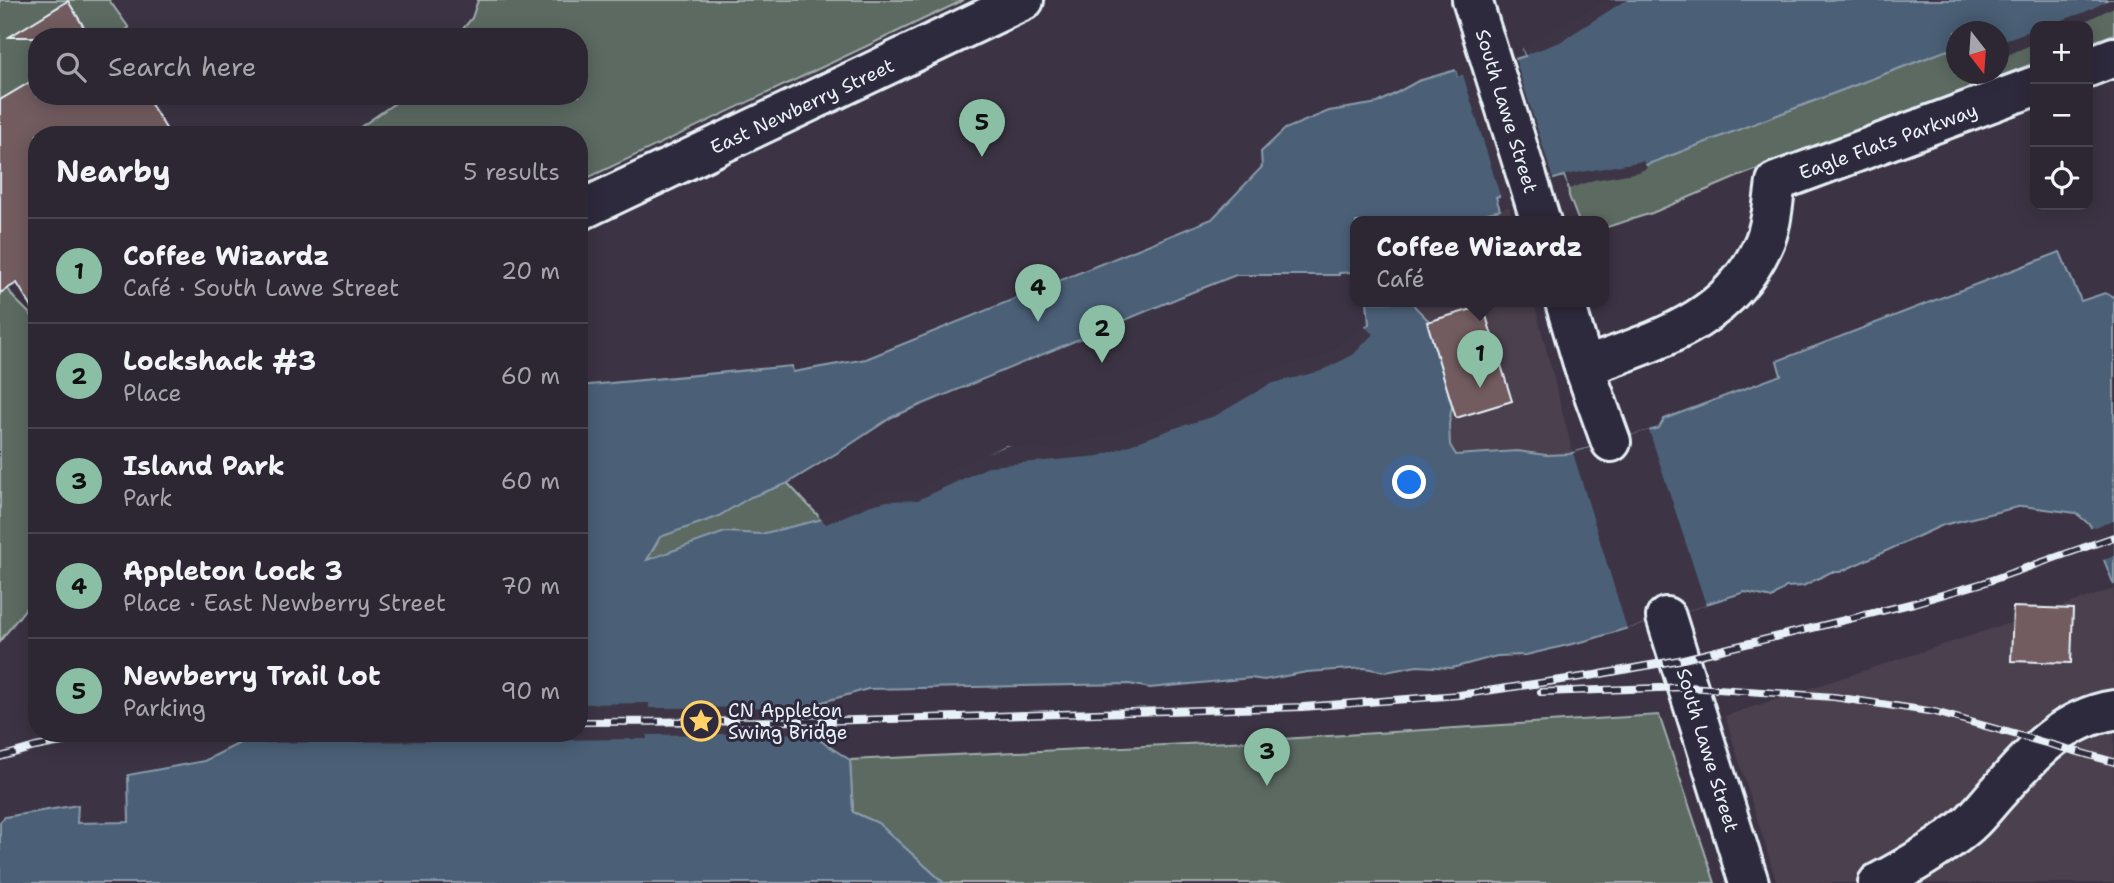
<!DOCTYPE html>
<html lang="en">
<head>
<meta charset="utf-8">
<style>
	:root { --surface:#2d2733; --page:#352f3b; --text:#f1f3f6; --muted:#a7a5ac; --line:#48444e; --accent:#8abfa5 }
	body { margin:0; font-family:"Shantell Sans",sans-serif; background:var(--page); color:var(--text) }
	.controls { position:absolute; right:21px; top:21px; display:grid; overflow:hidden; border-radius:14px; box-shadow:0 4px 18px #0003 }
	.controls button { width:63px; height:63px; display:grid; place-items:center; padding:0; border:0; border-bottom:2px solid var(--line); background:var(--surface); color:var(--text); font:35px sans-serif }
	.compass { position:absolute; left:1946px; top:21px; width:63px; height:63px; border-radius:50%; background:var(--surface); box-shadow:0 4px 18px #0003; rotate:163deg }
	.you { position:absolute; left:1410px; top:483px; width:24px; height:24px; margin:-18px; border:5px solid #fff; border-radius:50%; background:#1a73e8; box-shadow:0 0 0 10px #1a73e833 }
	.badge { display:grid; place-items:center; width:46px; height:46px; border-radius:50%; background:var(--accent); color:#111; font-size:23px; font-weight:700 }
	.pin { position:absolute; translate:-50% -58px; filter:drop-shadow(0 2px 4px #0008) }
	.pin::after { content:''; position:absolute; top:37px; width:24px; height:21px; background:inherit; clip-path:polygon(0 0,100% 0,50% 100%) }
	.popup { position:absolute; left:1350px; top:216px; width:259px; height:91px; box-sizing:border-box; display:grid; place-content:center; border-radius:14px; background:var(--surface); filter:drop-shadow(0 2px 5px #0005); font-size:23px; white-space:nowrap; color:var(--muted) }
	.popup b { font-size:26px; color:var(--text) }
	.popup::after { content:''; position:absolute; left:50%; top:100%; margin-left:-14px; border:14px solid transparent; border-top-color:var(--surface) }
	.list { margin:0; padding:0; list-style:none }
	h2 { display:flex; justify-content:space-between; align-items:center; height:91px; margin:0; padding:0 28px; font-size:30px }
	h2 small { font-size:23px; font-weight:400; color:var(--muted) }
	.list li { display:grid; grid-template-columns:46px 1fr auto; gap:21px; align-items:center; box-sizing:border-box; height:105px; padding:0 28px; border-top:2px solid var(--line) }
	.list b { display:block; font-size:26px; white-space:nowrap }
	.list p { margin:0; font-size:23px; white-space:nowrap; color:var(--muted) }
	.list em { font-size:23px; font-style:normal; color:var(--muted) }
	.icon { flex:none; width:38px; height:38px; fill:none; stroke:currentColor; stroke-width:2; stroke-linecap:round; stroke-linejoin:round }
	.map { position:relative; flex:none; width:2114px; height:883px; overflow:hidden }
	.search { position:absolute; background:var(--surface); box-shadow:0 4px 18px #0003; left:28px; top:28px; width:560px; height:77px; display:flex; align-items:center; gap:18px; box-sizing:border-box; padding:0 24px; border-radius:28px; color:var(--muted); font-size:26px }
	.panel { position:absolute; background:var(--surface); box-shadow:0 4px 18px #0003; left:28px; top:126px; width:560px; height:616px; border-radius:28px }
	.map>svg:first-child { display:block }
	.built { fill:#4c404d }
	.green { fill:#5b6b62; stroke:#a2aead; stroke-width:2 }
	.water { fill:#4c6177; stroke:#8a9bab; stroke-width:2 }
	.pier { fill:#3c3444 }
	.building { fill:#725b61; stroke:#e8f1f8; stroke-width:2 }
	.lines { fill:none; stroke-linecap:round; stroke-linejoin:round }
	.street-casing { stroke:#e8f1f8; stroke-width:44 }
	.secondary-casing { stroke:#e8f1f8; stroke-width:44 }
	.street { stroke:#2f2a3d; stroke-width:38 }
	.secondary { stroke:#2f2a3d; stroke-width:38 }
	.rail-casing { stroke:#e8f1f8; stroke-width:8 }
	.rail { stroke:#2f2a3d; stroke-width:5; stroke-dasharray:16; stroke-linecap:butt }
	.labels { text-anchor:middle; stroke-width:6; stroke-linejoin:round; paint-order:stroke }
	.street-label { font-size:19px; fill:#e8f1f8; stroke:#2f2a3d }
	.poi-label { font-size:19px; fill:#e8f1f8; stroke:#2f2a3d; text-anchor:start }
</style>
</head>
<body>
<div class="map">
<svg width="2114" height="883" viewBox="0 0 2114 883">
	<rect width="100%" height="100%" fill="#3c3444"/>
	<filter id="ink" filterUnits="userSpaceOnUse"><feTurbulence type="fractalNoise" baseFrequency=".0143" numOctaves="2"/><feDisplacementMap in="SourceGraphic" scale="14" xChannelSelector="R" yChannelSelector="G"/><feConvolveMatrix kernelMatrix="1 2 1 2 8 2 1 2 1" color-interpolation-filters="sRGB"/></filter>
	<g filter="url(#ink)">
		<path class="built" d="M1509,207L1513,222H1473L1484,214Z
			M1413,302H1534L1573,453L1546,455L1517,451L1457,455L1450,445L1449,424L1452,406L1430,322L1415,307Z
			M2114,589V883H1777L1725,716Z"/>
		<path class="green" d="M0,0H109L129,28L115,37H90L67,1L31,24L38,37L37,78L0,100Z
			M478,0H964L579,182V135H349L405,96H579V37H456L472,18Z
			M2114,3V34L2088,44V26H2066Z
			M2035,40V63L1737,177L1652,213L1604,228V222H1579L1569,196L1568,185L1638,168L1947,50L1956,55V74H1998L1999,55Z
			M0,276L14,298L37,321V594L0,641Z
			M780,475L826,524L689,584L617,550Z
			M1659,715L1715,883H944L878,823L853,812L850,760L1249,741Z"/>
		<path class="water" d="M1611,0H2114L2066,26H2035V40L1999,55L1998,32H1956V55L1947,50L1638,168L1568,185L1564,176L1496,197L1500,210L1484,214L1473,222H1356V272L1339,273V275H1236L1190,293L892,417L842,450L786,484L751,497L717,517L660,537L647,560L725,532L761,534L819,520L884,492L919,494L948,472L1006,446L1054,453L1163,421L1327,359L1369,324L1367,302H1413L1415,307L1430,322L1452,406L1449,424L1450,445L1456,455L1517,451L1546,455L1569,454L1659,428L1664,419L1781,375L1777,361L2060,252L2081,301L2105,293L2114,297V585L2090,525L2076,513L2022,506L1943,525L1840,572H1831L1803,586L1786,587L1772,598L1745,592L1589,640L1526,655L1497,656L1452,668L1417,666L1386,672L1365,668L1307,672L1264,680L1251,678L1150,688L1129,684L868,689L819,703L821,741L850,760L853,812L878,823L944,883H0V822L5,817L78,805L77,823L129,822L128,775L204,761L240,743L241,733H579V386L792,366L793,372L866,359L1212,219L1262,167L1261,152L1285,129L1329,111L1378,103L1418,81L1456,70L1458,76L1525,56L1523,49Z"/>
		<path class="pier" d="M1604,0H1629L1621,3L1560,42L1525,55L1522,46Z
			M2109,0H2114V7L2075,26H2044L2083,13Z
			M2035,29V43L1998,59L1999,42Z
			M1514,55L1554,182L1501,199L1463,75L1458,77L1455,67L1459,68L1460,72Z
			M1643,161L1647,168L1639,172L1594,180L1569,189L1565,175Z
			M1363,325L1373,334L1353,355L1321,371L1270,384L1215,416L1175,428L1100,456L990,466L918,500L888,501L871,505L826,524L818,516L883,489L918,491L946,469L1006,446L1024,445L1054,450L1162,418L1246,375L1325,355Z
			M1649,430L1706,605L1627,629L1573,453Z
			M2114,521V556L2101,561L2088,529Z
			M649,703V708L822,707L823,733L647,735V739L239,743V733H579V704Z"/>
		<path class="building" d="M68,1L90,37H9Z
			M37,78V96H146L170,135H37V316L17,283L0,293V100Z
			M1483,306L1512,401L1456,418L1427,322Z
			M2013,607L2073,609L2071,663L2011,661Z"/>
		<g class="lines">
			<g class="street-casing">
				<path id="street" d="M2088,67L2114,57
					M579,211L1024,0
					M1584,367C1657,340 1728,322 1763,245C1772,226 1773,202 1776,182L2035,86
					M1878,883C1910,866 1941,848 1969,824C1979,815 1988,803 1998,792C2031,755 2063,718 2114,710"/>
			</g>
			<g class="secondary-casing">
				<path id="secondary" d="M1472,0L1541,222
					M1565,302L1584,367L1611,442
					M1666,617L1749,883"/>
			</g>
			<use href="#street" class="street"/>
			<use href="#secondary" class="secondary"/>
			<g class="rail-casing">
				<path id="rail" d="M1541,692L1688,687L1834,697L1935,712L2114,762
					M579,722L823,721L1303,707L1459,695L1595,675L1679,660L1796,632L1914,603L1983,583L2114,537
					M0,757L35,747L110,733"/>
			</g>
			<use href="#rail" class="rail"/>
		</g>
	</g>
	<defs>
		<g id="sight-ring" transform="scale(2.0125)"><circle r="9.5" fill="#2f2a3d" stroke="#ffd166" stroke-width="1.5"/><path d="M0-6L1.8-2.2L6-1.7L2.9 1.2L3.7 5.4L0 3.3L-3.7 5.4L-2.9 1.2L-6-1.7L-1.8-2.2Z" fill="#ffd166"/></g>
	</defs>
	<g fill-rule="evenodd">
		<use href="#sight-ring" x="701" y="721"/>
	</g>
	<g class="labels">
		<g class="street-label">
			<text transform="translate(802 106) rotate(-25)" y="7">East Newberry Street</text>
			<text transform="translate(1507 111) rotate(73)" y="7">South Lawe Street</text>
			<text transform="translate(1888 141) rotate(-20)" y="7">Eagle Flats Parkway</text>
			<text transform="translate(1708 750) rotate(73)" y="7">South Lawe Street</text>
		</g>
		<g class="poi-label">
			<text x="728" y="717">CN Appleton<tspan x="728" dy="22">Swing Bridge</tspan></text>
		</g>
	</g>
</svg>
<div class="controls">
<button>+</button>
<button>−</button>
<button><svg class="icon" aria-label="locate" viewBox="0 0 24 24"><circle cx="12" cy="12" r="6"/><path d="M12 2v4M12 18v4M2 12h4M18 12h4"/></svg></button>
</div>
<svg class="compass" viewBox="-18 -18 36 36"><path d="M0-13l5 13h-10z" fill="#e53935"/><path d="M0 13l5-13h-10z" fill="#a7a5ac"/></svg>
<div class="you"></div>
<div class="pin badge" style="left:1480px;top:388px">1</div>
<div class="popup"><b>Coffee Wizardz</b>Café</div>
<div class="pin badge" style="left:1102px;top:363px">2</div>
<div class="pin badge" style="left:1267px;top:786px">3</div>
<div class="pin badge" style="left:1038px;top:322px">4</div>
<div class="pin badge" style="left:982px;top:157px">5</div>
<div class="search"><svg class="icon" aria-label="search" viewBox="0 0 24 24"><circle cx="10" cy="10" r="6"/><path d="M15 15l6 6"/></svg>Search here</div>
<section class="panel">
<h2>Nearby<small>5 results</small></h2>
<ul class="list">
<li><span class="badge">1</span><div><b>Coffee Wizardz</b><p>Café · South Lawe Street</p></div><em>20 m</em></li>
<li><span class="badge">2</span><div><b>Lockshack #3</b><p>Place</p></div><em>60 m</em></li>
<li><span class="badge">3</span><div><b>Island Park</b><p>Park</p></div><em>60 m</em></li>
<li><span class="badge">4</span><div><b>Appleton Lock 3</b><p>Place · East Newberry Street</p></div><em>70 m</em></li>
<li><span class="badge">5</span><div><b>Newberry Trail Lot</b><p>Parking</p></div><em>90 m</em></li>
</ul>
</section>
</div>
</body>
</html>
